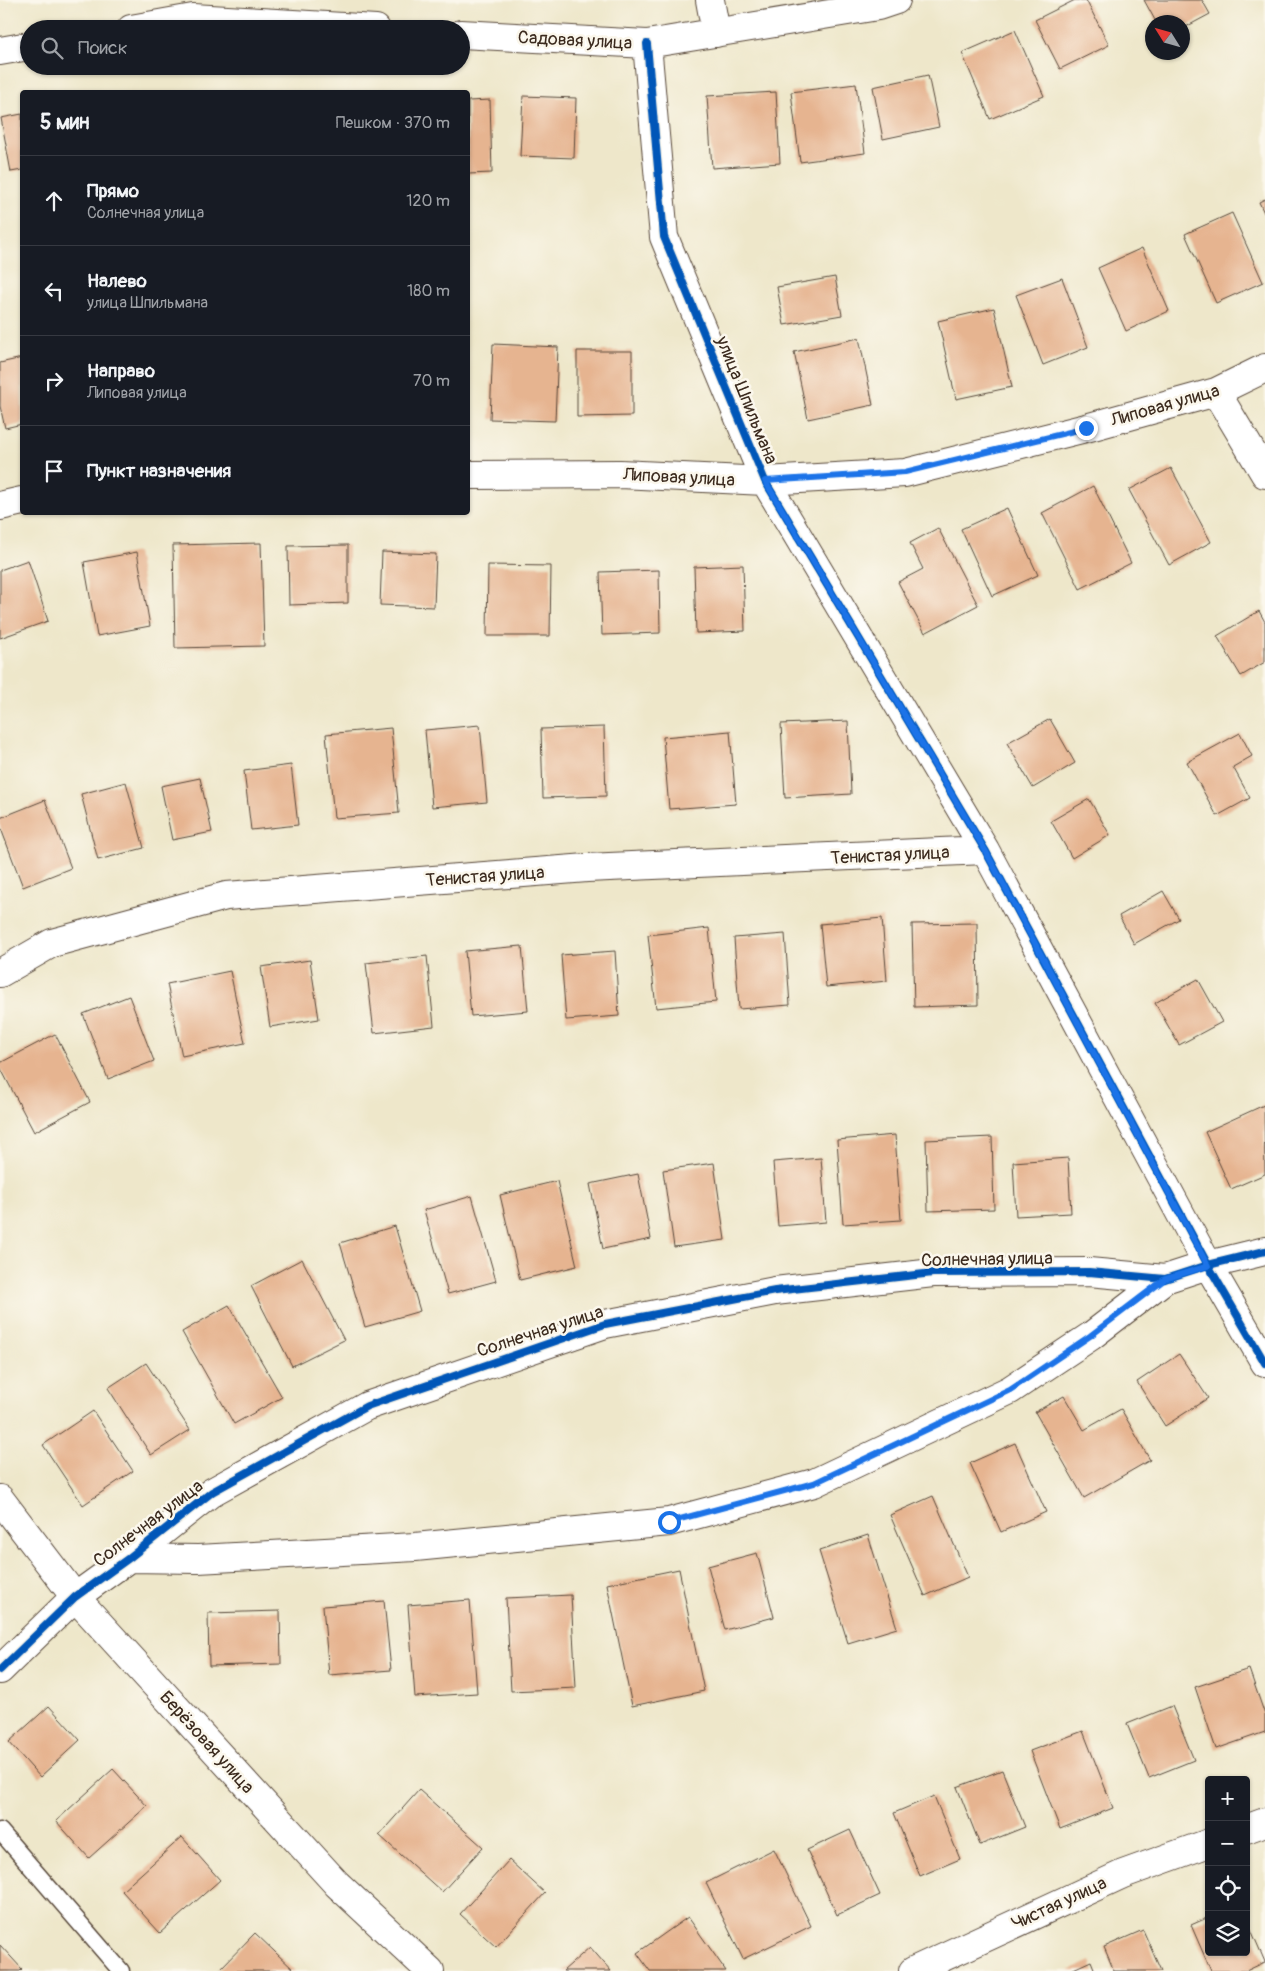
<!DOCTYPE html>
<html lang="ru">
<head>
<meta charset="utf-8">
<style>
	:root { --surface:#171b24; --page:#242831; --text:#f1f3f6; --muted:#9ea1a6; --line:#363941 }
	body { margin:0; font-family:Pangolin,sans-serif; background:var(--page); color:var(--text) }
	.controls { position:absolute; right:15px; bottom:15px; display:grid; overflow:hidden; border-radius:5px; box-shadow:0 1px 4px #0004 }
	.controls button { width:45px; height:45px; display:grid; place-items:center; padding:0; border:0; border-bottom:1px solid var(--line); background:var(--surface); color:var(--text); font:25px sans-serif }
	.compass { position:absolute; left:1145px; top:15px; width:45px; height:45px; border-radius:50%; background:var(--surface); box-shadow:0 1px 4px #0004; rotate:307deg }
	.stop { position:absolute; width:15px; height:15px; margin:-11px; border:4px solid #1a73e8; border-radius:50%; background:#fff }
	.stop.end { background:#1a73e8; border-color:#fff; box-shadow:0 1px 5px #0008 }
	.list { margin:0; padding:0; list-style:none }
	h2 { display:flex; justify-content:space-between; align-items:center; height:65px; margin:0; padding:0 20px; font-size:21px }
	h2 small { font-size:16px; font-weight:400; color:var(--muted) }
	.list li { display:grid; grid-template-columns:32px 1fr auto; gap:15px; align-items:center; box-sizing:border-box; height:90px; padding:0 20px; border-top:1px solid var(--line) }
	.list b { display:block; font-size:19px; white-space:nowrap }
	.list p { margin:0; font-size:16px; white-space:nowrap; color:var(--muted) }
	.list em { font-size:16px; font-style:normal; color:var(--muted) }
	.icon { flex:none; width:28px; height:28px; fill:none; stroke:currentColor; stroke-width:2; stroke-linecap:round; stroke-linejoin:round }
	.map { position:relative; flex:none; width:1265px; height:1971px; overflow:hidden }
	.search { position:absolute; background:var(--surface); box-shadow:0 1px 4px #0004; left:20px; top:20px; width:450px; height:55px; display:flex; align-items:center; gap:12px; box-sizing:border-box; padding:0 18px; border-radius:28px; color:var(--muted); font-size:19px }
	.panel { position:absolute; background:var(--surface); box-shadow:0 1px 4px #0004; left:20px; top:90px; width:450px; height:425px; border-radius:5px }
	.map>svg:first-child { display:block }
	.building { fill:#e6b490 }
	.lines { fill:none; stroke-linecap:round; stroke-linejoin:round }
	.service-casing { stroke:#564638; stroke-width:19 }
	.minor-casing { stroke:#564638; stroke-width:30 }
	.service { stroke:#fff; stroke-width:16 }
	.minor { stroke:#fff; stroke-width:28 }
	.cycleway-casing { stroke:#fbf7ec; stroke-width:11 }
	.cycleway { stroke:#0057b8; stroke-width:8 }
	.route { stroke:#1a73e8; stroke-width:6 }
	.labels { text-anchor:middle; stroke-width:5; stroke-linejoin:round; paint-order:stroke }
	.street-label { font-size:18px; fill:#3b2a1e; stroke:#fbf7ec }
</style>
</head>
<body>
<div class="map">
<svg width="1265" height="1971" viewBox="0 0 1265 1971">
	<rect width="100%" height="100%" fill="#fbf7ec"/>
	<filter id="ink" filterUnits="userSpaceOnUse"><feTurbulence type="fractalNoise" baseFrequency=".02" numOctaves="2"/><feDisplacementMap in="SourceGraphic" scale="10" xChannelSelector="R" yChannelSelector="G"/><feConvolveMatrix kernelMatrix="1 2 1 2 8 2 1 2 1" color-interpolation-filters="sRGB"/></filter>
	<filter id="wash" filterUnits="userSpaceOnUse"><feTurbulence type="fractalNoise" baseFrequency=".0096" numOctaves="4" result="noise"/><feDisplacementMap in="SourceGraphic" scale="20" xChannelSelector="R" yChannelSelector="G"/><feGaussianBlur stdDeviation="1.12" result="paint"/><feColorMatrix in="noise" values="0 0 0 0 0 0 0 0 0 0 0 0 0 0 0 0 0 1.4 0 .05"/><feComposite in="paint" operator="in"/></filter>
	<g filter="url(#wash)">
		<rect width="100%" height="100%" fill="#eee7ca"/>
		<g id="blocks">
			<path class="building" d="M1075,0H1086L1109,45L1060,69L1035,20Z
				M1144,0H1202L1210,14L1182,29V22H1156Z
				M1015,30L1044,96L990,119L962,53Z
				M928,75L939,127L883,139L873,87Z
				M856,84L865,153L800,162L791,92Z
				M776,92L780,163L712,168L707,96Z
				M523,96L576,98L574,158L520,156Z
				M490,100L492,173L468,174V101Z
				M22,114V170L11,172L1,118Z
				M1265,199V215L1259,202Z
				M1232,213L1263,282L1216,303L1185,234Z
				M1142,248L1169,311L1126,331L1098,268Z
				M835,277L842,315L784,325L777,287Z
				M1062,278L1088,347L1043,365L1016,295Z
				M994,308L1012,387L956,399L938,321Z
				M859,338L873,405L808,419L794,352Z
				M493,344L558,347L555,421L490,419Z
				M577,351H632V416L577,417Z
				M22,358V424L5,428L0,406V363Z
				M1171,468L1211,542L1169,565L1129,490Z
				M1093,486L1131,563L1080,589L1042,513Z
				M1007,508L1038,575L992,596L961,529Z
				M938,528L978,605L925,633L898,582L923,569L910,543Z
				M261,543L264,646L175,648L173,545Z
				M348,545V603L289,605L288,546Z
				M137,552L150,626L97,636L84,562Z
				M382,552L436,554L434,607L380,605Z
				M28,560L48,621L0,638V570Z
				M488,565L551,566L550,636H487Z
				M743,565L745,631L696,633L694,567Z
				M659,570L660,633L602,635L600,572Z
				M1259,611L1265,622V662L1241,676L1217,636Z
				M1050,719L1075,763L1033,788L1007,743Z
				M848,721L851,794L785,798L781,724Z
				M480,725L487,802L432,807L425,730Z
				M604,727L606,796L543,798L541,729Z
				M391,728L399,813L334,818L326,734Z
				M730,731L736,804L669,809L663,737Z
				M1240,733L1252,756L1233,767L1250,798L1217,816L1187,762Z
				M291,765L298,825L251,830L244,771Z
				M200,778L212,832L172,840L161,786Z
				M126,782L144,848L98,860L81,794Z
				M1089,799L1110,835L1072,858L1051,821Z
				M45,800L71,868L23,887L0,826V818Z
				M1163,891L1179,919L1134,944L1119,916Z
				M882,918L887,981L826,987L820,924Z
				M977,923L978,1005L914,1007L912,924Z
				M709,928L716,1002L656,1008L648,935Z
				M785,934L790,1005L739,1009L734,938Z
				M522,946L528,1011L471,1016L465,951Z
				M615,951L619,1016L566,1020L561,955Z
				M427,956L434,1026L374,1033L366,963Z
				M310,960L319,1019L270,1027L261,967Z
				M230,971L245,1043L182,1056L167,984Z
				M1198,979L1222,1022L1179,1045L1155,1003Z
				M129,996L154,1061L108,1079L83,1014Z
				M55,1034L90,1102L34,1132L0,1067V1063Z
				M1264,1105L1265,1174L1231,1189L1205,1132Z
				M895,1135L901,1220L843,1224L837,1140Z
				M992,1137L994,1209L928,1211L926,1140Z
				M821,1158L826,1222L778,1226L773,1162Z
				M1068,1158L1071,1213L1016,1216L1013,1162Z
				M714,1163L725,1240L674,1247L663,1170Z
				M638,1174L651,1239L603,1249L590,1184Z
				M557,1181L577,1266L520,1280L500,1195Z
				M472,1196L496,1281L448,1294L424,1210Z
				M395,1226L420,1311L365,1327L340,1243Z
				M302,1259L344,1340L292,1366L251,1286Z
				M229,1305L282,1397L234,1424L182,1332Z
				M1179,1354L1208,1398L1165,1426L1137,1382Z
				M146,1363L190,1430L151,1455L108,1388Z
				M1064,1396L1084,1430L1121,1409L1150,1460L1084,1498L1035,1412Z
				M93,1411L133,1471L83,1505L43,1445Z
				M1015,1443L1046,1512L1001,1532L970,1463Z
				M933,1496L968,1577L925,1596L890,1515Z
				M868,1535L897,1628L848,1643L819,1551Z
				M757,1553L774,1617L725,1630L708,1566Z
				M679,1569L704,1691L632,1706L607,1584Z
				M571,1595L576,1688L511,1691L506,1598Z
				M470,1600L477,1693L415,1697L408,1605Z
				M384,1601L391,1670L329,1675L323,1606Z
				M280,1611L281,1664L209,1666L208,1613Z
				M1249,1669L1265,1715V1732L1216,1749L1195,1687Z
				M49,1706L80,1740L40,1777L9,1742Z
				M1172,1706L1194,1760L1149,1778L1127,1724Z
				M1083,1731L1113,1808L1060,1829L1030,1751Z
				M113,1769L147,1806L89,1858L56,1821Z
				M1002,1770L1025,1827L980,1845L957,1787Z
				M419,1790L483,1847L442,1892L379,1835Z
				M934,1796L960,1859L920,1876L894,1813Z
				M850,1830L880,1895L837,1915L807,1850Z
				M182,1837L220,1880L160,1933L122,1891Z
				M774,1849L811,1926L743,1959L706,1883Z
				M509,1860L545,1893L496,1947L460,1914Z
				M688,1917L726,1971H650L637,1953Z
				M1209,1917V1952H1246V1918L1265,1962L1246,1971H1211L1191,1925Z
				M1143,1930L1161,1971H1114L1104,1947Z
				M255,1933L295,1971H218Z
				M0,1945L22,1969L20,1971H0Z
				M590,1947L611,1971H563Z
				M1091,1961L1095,1971H1069Z"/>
		</g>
	</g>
	<g filter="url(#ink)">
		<use href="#blocks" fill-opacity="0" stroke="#564638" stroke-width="1"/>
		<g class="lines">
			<g class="service-casing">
				<path id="service" d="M0,1831L121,1971"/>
			</g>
			<g class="minor-casing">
				<path id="minor" d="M710,0L716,33
					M131,29L193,18L376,29
					M461,34L647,44L878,6L896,0
					M647,44L664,237L765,481L985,850L1208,1265L1265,1363
					M0,51L29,46
					M1216,392L1265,474
					M468,475L620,474L765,481L905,473L1086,428L1216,392L1265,368
					M0,506L22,501
					M0,973L52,943L226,896L587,868L985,850
					M0,1499L75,1597L337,1884L430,1971
					M129,1558L198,1559L415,1547L669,1522L814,1483L1010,1390L1091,1336L1165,1279
					M0,1670L75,1597L129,1558L212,1492L367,1406L605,1324L775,1291L933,1273L1089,1272L1165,1279L1208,1265L1265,1251
					M1246,1829L1265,1822
					M913,1971L1123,1874L1209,1843"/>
			</g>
			<use href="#service" class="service"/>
			<use href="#minor" class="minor"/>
			<g class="cycleway-casing">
				<path id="cycleway" d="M647,44L664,237L765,481L985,850L1208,1265L1265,1363
					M0,1670L75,1597L129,1558L212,1492L367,1406L605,1324L775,1291L933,1273L1089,1272L1165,1279L1208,1265L1265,1251"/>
			</g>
			<use href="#cycleway" class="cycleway"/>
		</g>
	</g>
	<g class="lines" filter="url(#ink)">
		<path class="route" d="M669,1522L814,1483L1010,1390L1090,1336L1165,1279L1208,1266L985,850L765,481L905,472L1086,428"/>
	</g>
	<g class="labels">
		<g class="street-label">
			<text transform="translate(575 40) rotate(3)" y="6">Садовая улица</text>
			<text transform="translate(747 400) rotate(68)" y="6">улица Шпильмана</text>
			<text transform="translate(1165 405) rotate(-16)" y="6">Липовая улица</text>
			<text transform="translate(679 477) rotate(3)" y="6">Липовая улица</text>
			<text transform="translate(890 855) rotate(-3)" y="6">Тенистая улица</text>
			<text transform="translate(485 876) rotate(-4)" y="6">Тенистая улица</text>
			<text transform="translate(987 1259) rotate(-1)" y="6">Солнечная улица</text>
			<text transform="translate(540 1331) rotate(-18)" y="6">Солнечная улица</text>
			<text transform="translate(148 1523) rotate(-37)" y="6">Солнечная улица</text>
			<text transform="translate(207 1742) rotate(48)" y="6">Берёзовая улица</text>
			<text transform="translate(1059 1903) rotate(-25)" y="6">Чистая улица</text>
		</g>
	</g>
</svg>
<div class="controls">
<button>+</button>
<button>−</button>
<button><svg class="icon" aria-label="locate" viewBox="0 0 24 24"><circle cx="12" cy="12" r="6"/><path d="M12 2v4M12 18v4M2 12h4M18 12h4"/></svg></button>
<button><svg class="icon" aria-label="layers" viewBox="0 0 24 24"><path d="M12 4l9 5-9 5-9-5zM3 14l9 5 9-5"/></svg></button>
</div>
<svg class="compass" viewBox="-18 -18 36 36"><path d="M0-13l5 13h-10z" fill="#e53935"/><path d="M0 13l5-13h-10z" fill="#9ea1a6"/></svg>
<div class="stop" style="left:669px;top:1522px"></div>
<div class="stop end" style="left:1086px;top:428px"></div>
<div class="search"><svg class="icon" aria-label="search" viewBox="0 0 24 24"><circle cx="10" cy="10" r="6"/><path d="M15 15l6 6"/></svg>Поиск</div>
<section class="panel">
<h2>5 мин<small>Пешком · 370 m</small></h2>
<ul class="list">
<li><svg class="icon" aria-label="ahead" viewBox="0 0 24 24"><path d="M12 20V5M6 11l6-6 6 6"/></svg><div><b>Прямо</b><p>Солнечная улица</p></div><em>120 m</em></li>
<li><svg class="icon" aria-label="left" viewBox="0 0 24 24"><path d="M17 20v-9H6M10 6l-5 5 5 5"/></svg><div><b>Налево</b><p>улица Шпильмана</p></div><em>180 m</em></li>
<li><svg class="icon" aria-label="right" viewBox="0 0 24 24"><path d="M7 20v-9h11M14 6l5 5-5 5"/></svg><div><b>Направо</b><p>Липовая улица</p></div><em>70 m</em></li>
<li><svg class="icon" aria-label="arrive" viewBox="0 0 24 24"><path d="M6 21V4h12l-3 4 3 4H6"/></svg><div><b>Пункт назначения</b></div></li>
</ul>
</section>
</div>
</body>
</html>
